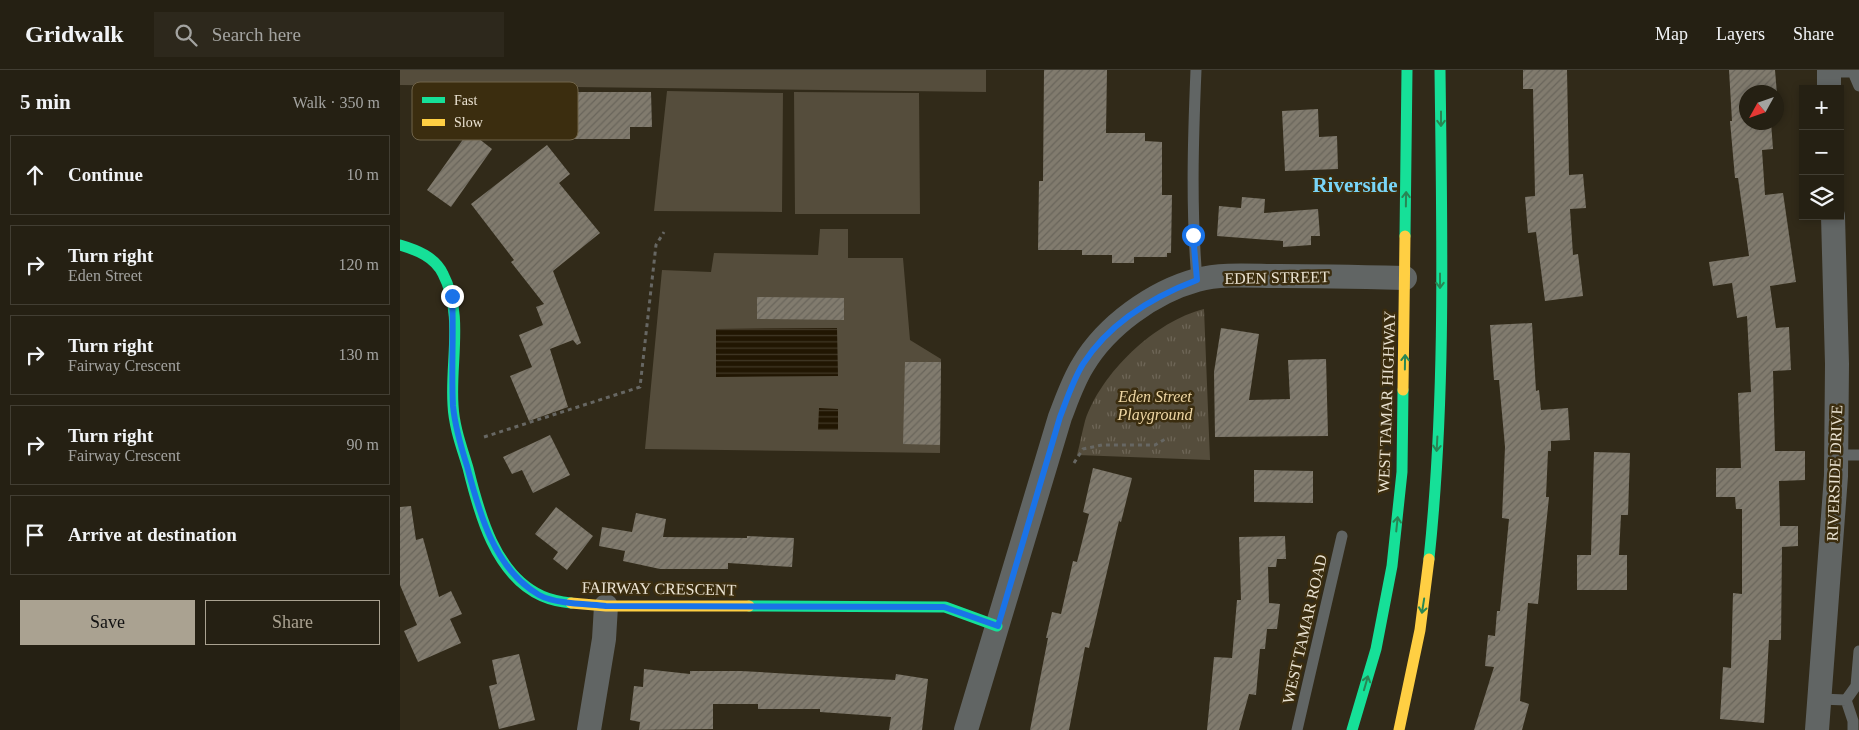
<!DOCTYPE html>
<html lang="en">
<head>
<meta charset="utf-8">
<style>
	:root { --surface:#252013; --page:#2d281c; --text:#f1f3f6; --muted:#a3a3a0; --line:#423e33; --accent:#aaa291 }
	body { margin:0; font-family:"Times New Roman",serif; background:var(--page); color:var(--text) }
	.controls { position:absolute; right:15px; top:15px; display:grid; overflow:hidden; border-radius:0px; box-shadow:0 2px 8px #0003 }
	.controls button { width:45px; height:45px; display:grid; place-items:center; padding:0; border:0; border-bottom:1px solid var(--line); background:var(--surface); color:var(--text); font:25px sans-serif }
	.compass { position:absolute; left:1339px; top:15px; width:45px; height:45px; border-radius:50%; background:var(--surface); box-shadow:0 2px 8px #0003; rotate:230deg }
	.stop { position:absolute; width:15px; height:15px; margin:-11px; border:4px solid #1a73e8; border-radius:50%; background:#fff }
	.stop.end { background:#1a73e8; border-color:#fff; box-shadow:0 1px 5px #0008 }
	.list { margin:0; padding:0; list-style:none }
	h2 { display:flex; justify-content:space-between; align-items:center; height:65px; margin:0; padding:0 20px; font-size:21px }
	h2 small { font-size:16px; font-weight:400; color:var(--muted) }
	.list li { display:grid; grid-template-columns:32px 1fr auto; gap:15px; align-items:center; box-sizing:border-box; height:80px; margin:0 10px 10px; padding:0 10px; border:1px solid var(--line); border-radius:0px }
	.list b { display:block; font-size:19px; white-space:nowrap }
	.list p { margin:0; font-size:16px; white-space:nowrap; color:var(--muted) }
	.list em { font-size:16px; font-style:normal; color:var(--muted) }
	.actions { display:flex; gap:10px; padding:15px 20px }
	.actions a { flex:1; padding:11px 0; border:1px solid var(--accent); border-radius:0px; text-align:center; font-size:18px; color:var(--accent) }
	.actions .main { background:var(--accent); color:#111 }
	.icon { flex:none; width:28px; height:28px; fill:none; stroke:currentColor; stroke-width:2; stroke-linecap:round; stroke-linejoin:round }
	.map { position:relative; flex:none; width:1459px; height:660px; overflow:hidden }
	header { display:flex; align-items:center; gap:30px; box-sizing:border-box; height:70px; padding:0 25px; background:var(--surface); border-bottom:1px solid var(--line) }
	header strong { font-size:24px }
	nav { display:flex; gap:28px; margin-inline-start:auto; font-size:18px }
	.search { width:350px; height:45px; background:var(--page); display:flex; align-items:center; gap:12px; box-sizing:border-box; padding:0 18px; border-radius:0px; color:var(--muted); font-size:19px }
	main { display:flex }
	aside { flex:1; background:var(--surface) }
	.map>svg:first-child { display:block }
	.grass { fill:#554d3c }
	.park { fill:url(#park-tufts) }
	.water { fill:url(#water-rules) }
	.building { fill:url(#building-hatch) }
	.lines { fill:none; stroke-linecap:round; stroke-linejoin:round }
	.path { stroke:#676763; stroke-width:3; stroke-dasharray:4 4; stroke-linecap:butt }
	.lane { stroke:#616564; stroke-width:11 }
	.street { stroke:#616564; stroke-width:24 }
	.fast { stroke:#16e098; stroke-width:11 }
	.slow { stroke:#ffcf43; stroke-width:11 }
	.oneway { stroke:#288654 }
	.route { stroke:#1a73e8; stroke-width:6 }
	.labels { text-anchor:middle; stroke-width:5; stroke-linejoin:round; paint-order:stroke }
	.street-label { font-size:16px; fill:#ebe3d2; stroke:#3b2d0f }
	.park-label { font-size:16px; font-style:italic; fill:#efd7a4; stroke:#3b2d0f }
	.district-label { font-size:21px; font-weight:bold; fill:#79d5f7; stroke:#3b2d0f }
	.key { fill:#3b2d0f; stroke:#70644a; stroke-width:1 }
	.key-label { font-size:14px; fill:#ebe3d2 }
</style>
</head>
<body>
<header>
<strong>Gridwalk</strong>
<div class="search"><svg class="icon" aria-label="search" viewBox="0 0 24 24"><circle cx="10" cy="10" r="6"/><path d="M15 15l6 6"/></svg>Search here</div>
<nav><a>Map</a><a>Layers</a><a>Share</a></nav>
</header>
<main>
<aside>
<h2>5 min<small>Walk · 350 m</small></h2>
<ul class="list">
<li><svg class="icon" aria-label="ahead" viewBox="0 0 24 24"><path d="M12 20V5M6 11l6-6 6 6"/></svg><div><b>Continue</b></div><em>10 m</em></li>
<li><svg class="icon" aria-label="right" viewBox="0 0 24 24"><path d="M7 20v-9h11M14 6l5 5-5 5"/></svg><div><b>Turn right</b><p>Eden Street</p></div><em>120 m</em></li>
<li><svg class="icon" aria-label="right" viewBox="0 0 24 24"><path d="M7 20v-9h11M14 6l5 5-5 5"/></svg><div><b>Turn right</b><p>Fairway Crescent</p></div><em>130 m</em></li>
<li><svg class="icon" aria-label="right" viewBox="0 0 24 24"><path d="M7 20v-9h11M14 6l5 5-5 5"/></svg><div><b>Turn right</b><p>Fairway Crescent</p></div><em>90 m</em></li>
<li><svg class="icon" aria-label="arrive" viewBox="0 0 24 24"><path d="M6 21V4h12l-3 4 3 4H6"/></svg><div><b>Arrive at destination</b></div></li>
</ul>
<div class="actions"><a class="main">Save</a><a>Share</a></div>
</aside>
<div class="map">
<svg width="1459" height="660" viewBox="0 0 1459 660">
	<defs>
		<pattern id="park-tufts" width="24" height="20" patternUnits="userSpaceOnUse" patternTransform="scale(1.25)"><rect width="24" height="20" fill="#554d3c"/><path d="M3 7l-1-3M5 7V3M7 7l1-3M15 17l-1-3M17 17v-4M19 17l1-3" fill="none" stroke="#6e6657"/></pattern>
		<pattern id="water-rules" width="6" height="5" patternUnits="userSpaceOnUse" patternTransform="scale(1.25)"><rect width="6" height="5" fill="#211602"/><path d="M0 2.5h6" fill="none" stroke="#413826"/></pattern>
		<pattern id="building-hatch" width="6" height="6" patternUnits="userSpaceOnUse" patternTransform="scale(1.25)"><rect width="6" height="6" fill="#817b6e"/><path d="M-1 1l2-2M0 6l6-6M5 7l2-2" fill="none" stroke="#69655b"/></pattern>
	</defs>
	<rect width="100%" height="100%" fill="#312a19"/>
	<path class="grass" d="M0,0H586V22L0,15Z
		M267,21L383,23L382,142L254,141Z
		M394,22L519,23L520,144H395Z
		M420,159H448V188H503L510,270L541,289L540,383L245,379L262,200L311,202L314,183L418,185Z"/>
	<path class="park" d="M804,239L810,390L677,385C680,374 682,362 685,351C701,303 755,251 804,239Z"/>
	<path class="water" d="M437,258L438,306L316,307V259Z
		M419,338L438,339V360H418Z"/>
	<path class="building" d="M644,0H707L706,63H745V71L762,72V125H772L771,183H767V187H734V193H712V185H682V180H638L639,111H643Z
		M1123,0H1167L1169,105L1183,104L1186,138L1170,139L1173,185L1178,184L1183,226L1145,231L1136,162L1128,163L1125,127L1135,126L1133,19H1123Z
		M1329,0H1375L1378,36L1376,22H1346V52H1371L1373,79L1362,80L1365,125L1383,123L1396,212L1370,216L1376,258L1389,257L1391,300L1373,301L1375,381H1405V410L1379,411L1380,456H1398V476L1382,477L1381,570H1369L1364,653L1320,649L1323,597L1331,598L1333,523L1342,524V439H1336L1335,427H1316V398H1341L1338,323L1351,322L1347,246L1337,248L1332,213L1313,216L1309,192L1349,186L1338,108H1335L1330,51H1332Z
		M154,22H251L252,57H230V69H154Z
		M918,39L919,67L937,66L938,99L885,101L882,41Z
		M69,61L92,79L51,137L27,120Z
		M147,75L170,104L159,113L200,163L153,201L181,273L177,275L173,270L150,279L168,337L129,351L110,306L132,297L119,265L143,255L136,237L144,234L111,192L114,190L71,134Z
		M842,127L865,129L864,143L918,139L920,166H911V175L883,177V171L817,166L819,136L841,138Z
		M357,227L444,228V250L357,249Z
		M1132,253L1136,321L1139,320L1141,340L1168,338L1170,370L1151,371V381H1148L1146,427H1149L1138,534L1128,533L1120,631L1129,634L1122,660H1074L1094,597L1085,596L1088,565L1095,566L1097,541H1100L1109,449L1102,448L1105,377L1099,310H1094L1090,255Z
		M821,258L859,264L849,330L890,329L888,290L926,289L928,366L815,367L814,302Z
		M505,292H541L540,375L503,374Z
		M150,365L170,405L133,423L122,400L112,404L103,387Z
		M1194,382L1230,383L1228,445H1221L1219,485H1227V520H1177V485H1191Z
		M693,398L732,408L721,452L719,451L689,578L685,577L669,660H630L648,568H646L652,542L661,544L673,491L677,492L689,444L683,442Z
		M854,400L913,401V433L854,432Z
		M11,436L16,470L23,468L39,527L51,521L62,544L50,549L61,573L18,592L4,561L17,555L0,515V437Z
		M156,437L193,466L167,500L153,489L158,482L135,464Z
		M236,443L266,449L263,467L347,468V466L394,468L392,497L328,493V499H260L223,491L225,481L199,476L202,457L232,462Z
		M885,466L886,489H877L876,497H868L869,533L880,534L877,559H867L865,579H860L856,625L849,624L839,660H807L814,587L832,588L837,530H841L839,467Z
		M119,584L135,650L99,659L89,616L97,614L92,590Z
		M244,599L290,604V601H341L495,610L496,604L528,609L522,660H489L491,647L420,642V639H358V634H313V659L239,660L240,652L230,650L234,616L243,617Z"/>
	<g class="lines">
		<path class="path" d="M84,367L240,317L256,175L264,162
			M674,393L683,379L702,375H755L767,368"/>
		<path class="lane" d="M796,0C793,70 791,140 797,210
			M1429,2H1453L1454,0
			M1453,2L1459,16
			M1436,385H1459
			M1420,629L1446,630L1456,616L1459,581
			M1446,630L1453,651V660
			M897,660L942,466"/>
		<path class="street" d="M1429,0V19
			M189,660L204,569L206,536
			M566,660L660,347C667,329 673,311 683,295C706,256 753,222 797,210C823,203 853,206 880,206C922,206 964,207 1005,208
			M1417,660L1436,406L1437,294L1433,146"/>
		<path class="fast" d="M1005,166L1007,0
			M0,175C17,180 35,187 43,204C64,244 50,292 53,335C54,357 62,378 68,398C79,443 95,505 142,526C151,530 161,532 171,533
			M1029,489C1046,327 1042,163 1040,0
			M349,536L545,537L597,556
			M952,660L976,579L992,496L1002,402L1003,320"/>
		<path class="slow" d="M1003,320L1005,166
			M171,533L206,536H349
			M999,660L1020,560L1029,489"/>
	</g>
	<defs><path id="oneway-shaft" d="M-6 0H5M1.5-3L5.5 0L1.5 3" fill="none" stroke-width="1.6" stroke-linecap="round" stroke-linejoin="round" transform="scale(1.25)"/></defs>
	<g class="oneway">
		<use href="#oneway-shaft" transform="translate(1041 49) rotate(90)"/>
		<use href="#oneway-shaft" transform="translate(1006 129) rotate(-89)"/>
		<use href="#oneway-shaft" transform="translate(1040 211) rotate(90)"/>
		<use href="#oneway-shaft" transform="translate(1005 292) rotate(-89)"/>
		<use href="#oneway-shaft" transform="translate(1037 374) rotate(93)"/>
		<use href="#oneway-shaft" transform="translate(997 454) rotate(-84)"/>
		<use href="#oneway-shaft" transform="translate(1023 536) rotate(99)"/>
		<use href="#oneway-shaft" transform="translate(966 613) rotate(-74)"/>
	</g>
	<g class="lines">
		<path class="route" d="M52,226C54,263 51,300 53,336C55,356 61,377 67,396C79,442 94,499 139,525C155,534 187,534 206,536L544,537L598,556L660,347C667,329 673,310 683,294C710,252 752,227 797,210L793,165"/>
	</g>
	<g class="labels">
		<g class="street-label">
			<text transform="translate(877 207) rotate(-1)" y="6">EDEN STREET</text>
			<text transform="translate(986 332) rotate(-88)" y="6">WEST TAMAR HIGHWAY</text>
			<text transform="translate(1434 403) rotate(-88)" y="6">RIVERSIDE DRIVE</text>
			<text transform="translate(259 518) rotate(1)" y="6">FAIRWAY CRESCENT</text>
			<text transform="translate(904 559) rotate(-77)" y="6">WEST TAMAR ROAD</text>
		</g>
		<g class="park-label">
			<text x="755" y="332">Eden Street<tspan x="755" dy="18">Playground</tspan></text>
		</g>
		<g class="district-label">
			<text x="955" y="122">Riverside</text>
		</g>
	</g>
	<rect x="12" y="12" width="166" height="58" rx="8" class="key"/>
	<rect x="22" y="27" width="23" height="6" fill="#16e098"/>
	<rect x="22" y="49" width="23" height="7" fill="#ffcf43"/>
	<g class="key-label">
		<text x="54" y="35">Fast</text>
		<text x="54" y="57">Slow</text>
	</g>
</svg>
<div class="controls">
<button>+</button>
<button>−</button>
<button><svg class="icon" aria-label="layers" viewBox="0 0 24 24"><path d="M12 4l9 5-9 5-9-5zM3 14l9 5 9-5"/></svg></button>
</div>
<svg class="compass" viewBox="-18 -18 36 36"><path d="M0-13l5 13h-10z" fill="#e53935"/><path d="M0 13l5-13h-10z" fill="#a3a3a0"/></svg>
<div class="stop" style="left:793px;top:165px"></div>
<div class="stop end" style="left:52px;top:226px"></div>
</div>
</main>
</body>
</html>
